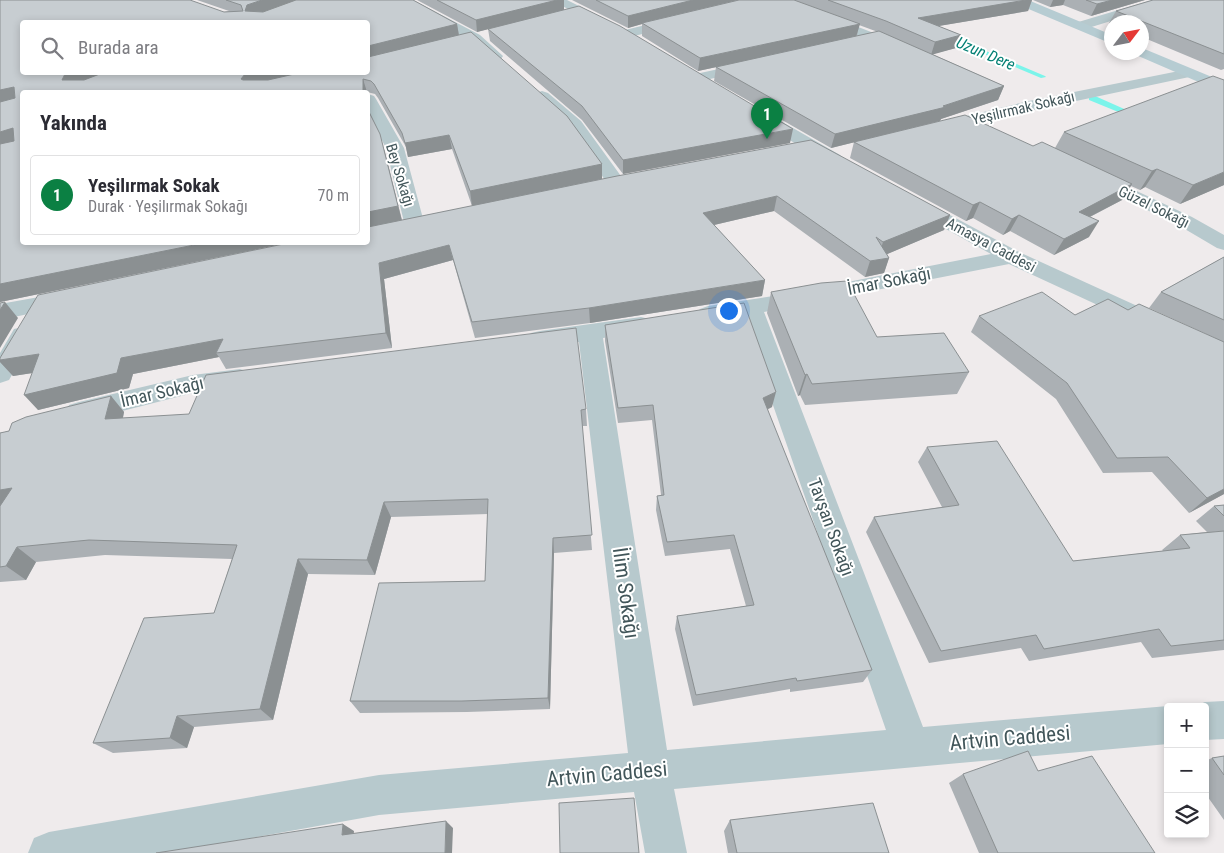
<!DOCTYPE html>
<html lang="tr">
<head>
<meta charset="utf-8">
<style>
	:root { --surface:#fff; --page:#f2f2f3; --text:#2b2b33; --muted:#7c7c81; --line:#e1e1e2; --accent:#0b8043 }
	body { margin:0; font-family:"Roboto Condensed",sans-serif; background:var(--page); color:var(--text) }
	.controls { position:absolute; right:15px; bottom:15px; display:grid; overflow:hidden; border-radius:5px; box-shadow:0 2px 8px #0003 }
	.controls button { width:45px; height:45px; display:grid; place-items:center; padding:0; border:0; border-bottom:1px solid var(--line); background:var(--surface); color:var(--text); font:25px sans-serif }
	.compass { position:absolute; left:1104px; top:15px; width:45px; height:45px; border-radius:50%; background:var(--surface); box-shadow:0 2px 8px #0003; rotate:58deg }
	.you { position:absolute; left:728px; top:310px; width:18px; height:18px; margin:-12px; border:4px solid #fff; border-radius:50%; background:#1a73e8; box-shadow:0 0 0 8px #1a73e833 }
	.badge { display:grid; place-items:center; width:32px; height:32px; border-radius:50%; background:var(--accent); color:#fff; font-size:16px; font-weight:700 }
	.pin { position:absolute; translate:-50% -41px; filter:drop-shadow(0 1px 2px #0008) }
	.pin::after { content:''; position:absolute; top:26px; width:18px; height:15px; background:inherit; clip-path:polygon(0 0,100% 0,50% 100%) }
	.list { margin:0; padding:0; list-style:none }
	h2 { display:flex; justify-content:space-between; align-items:center; height:65px; margin:0; padding:0 20px; font-size:21px }
	h2 small { font-size:16px; font-weight:400; color:var(--muted) }
	.list li { display:grid; grid-template-columns:32px 1fr auto; gap:15px; align-items:center; box-sizing:border-box; height:80px; margin:0 10px 10px; padding:0 10px; border:1px solid var(--line); border-radius:5px }
	.list b { display:block; font-size:19px; white-space:nowrap }
	.list p { margin:0; font-size:16px; white-space:nowrap; color:var(--muted) }
	.list em { font-size:16px; font-style:normal; color:var(--muted) }
	.icon { flex:none; width:28px; height:28px; fill:none; stroke:currentColor; stroke-width:2; stroke-linecap:round; stroke-linejoin:round }
	.map { position:relative; flex:none; width:1224px; height:853px; overflow:hidden }
	.search { position:absolute; background:var(--surface); box-shadow:0 2px 8px #0003; left:20px; top:20px; width:350px; height:55px; display:flex; align-items:center; gap:12px; box-sizing:border-box; padding:0 18px; border-radius:5px; color:var(--muted); font-size:19px }
	.panel { position:absolute; background:var(--surface); box-shadow:0 2px 8px #0003; left:20px; top:90px; width:350px; height:155px; border-radius:5px }
	.map>svg:first-child { display:block }
	.lines { fill:none; stroke-linecap:round; stroke-linejoin:round }
	.stream { fill:#7bf4ea; fill-rule:evenodd }
	.street { fill:#b7c9cd; fill-rule:evenodd }
	.secondary { fill:#b6ccd2; fill-rule:evenodd }
	.wall { fill:#abb0b4; fill-rule:evenodd }
	.shaded-wall { fill:#8b9092 }
	.building { fill:#c7cdd1; stroke:#8b9092 }
	.labels { text-anchor:middle; stroke-width:4; stroke-linejoin:round; paint-order:stroke }
	.far-street-label { font-size:15px; fill:#42565a; stroke:#fff }
	.far-water-label { font-size:16px; font-style:italic; fill:#058075; stroke:#fff }
	.street-label { font-size:18px; fill:#42565a; stroke:#fff }
	.near-street-label { font-size:21px; fill:#42565a; stroke:#fff }
</style>
</head>
<body>
<div class="map">
<svg width="1224" height="853" viewBox="0 0 1224 853">
	<rect width="100%" height="100%" fill="#efebec"/>
	<g class="lines">
		<path class="stream" d="M943,33L1045,76L1046,77L1041,78L941,36Z
			M1089,96H1095L1140,116L1133,118L1089,100Z"/>
		<path class="street" d="M398,0H413L480,35L503,56L501,59H491L470,41Z
			M552,0H567L611,22L613,25L611,28H601Z
			M772,0H789L907,46L909,49L902,53L897,52L774,3Z
			M1152,0H1171L1169,3L1085,29L1080,30L1073,26L1075,23Z
			M678,17L684,21L683,24L626,38L619,34L621,31Z
			M751,62L756,63L758,66L756,69L696,82L691,81L689,78L691,75Z
			M1189,69L1194,70L1196,73L1194,76L1029,111L939,133L933,132L931,128L933,124L1029,101Z
			M542,91L548,93L581,121L626,183L624,187L617,189L610,187L569,129L536,99L534,96L536,93Z
			M368,94L374,96L376,99L404,148L425,226L422,230L415,232L408,230L405,226L386,148L368,113Z
			M759,110L765,112L840,155L843,159L840,163L834,164L828,163L753,118L751,115L753,112Z
			M1092,170L1192,217L1224,235V250L1217,248L1178,225L1085,180L1083,176L1085,172Z
			M915,198L922,200L1019,252L1146,310L1150,315L1146,320L1138,323L1130,320L1009,264L764,312L923,727L1168,706L1170,707H1168V744L674,789L687,853H645L634,792L379,815L169,853H28L34,838L49,832L379,775L628,753L579,342L540,347L531,345L528,339L531,333L540,331L641,317L649,319L653,325L649,331L603,338L667,750L886,730L742,316L708,322L700,319L696,314L700,309L708,306L786,294L991,254L908,208L905,204L908,200Z
			M67,292L75,294L78,299L75,304L0,320V304Z
			M23,327L32,329L35,335L9,380L0,383V353L14,329Z
			M240,369L249,372L253,378L249,384L193,393L79,422L69,419L66,412L69,405L79,402L193,375Z
			M1224,701V739L1205,740V707H1193L1205,702Z"/>
		<path class="secondary" d="M1012,0H1028L1112,35V44L1014,3Z
			M1142,48L1224,82V93L1136,55L1134,52H1142Z"/>
	</g>
	<path class="wall" d="M0,0L224,12L229,11L197,0H413L457,24L459,35L602,164V179L497,201L617,176L950,215L944,230L887,254L889,258L884,273L865,277L774,211L714,225L765,280L762,296L590,323L475,338L453,260L384,279L392,348L226,369L219,357L133,374L129,388L38,410L32,373L13,376L0,362V358L368,242L384,149L402,220L472,206L452,149L408,157L406,147L378,98L375,94L367,92H22L292,242L0,302ZM22,22H368V72H22Z
		M417,0H564V10L790,143L623,174L582,120L490,41L488,29L477,32Z
		M572,0H1032L1028,11L938,26L961,35L956,48L932,54L1004,86L998,100L941,119L940,121L831,148L714,81L716,67L772,55L698,71L642,36V24L628,28ZM859,25L878,32L857,36Z
		M1033,0H1145L1091,16L1063,5L1050,7Z
		M1224,0V69L1221,70L1142,37V22H1112V24L1109,23L1116,11Z
		M1064,132L1224,185L1180,204L1145,187L1140,190L1131,186L1122,200L1090,217L1089,237L1054,255L1010,231L1003,235L973,218L966,221L850,158L854,142L1055,148Z
		M1224,257V494L1189,513L1152,472L1103,473L1056,399L971,332L979,316L1075,315L1128,310L1215,338L1149,308L1161,292Z
		M771,292L877,337L969,372L957,394L805,405L800,395L798,396L767,313Z
		M605,325L772,407L767,410L872,670L863,682L790,692V689L693,706L675,629L677,616L746,606L730,549L665,556L656,510L657,496L661,495L652,420L618,423L605,341Z
		M111,396L124,412L123,418L586,409L587,426H582L592,550L554,553L550,709L467,712L360,713L350,701L485,581L488,514L391,517L375,575L308,574L273,720L194,727L187,748L113,753L93,743L214,613L232,559L105,555L36,562L26,580L0,582V433L9,431Z
		M927,447L1073,561L1163,551L1162,550L1180,535L1207,532L1196,521L1214,506L1224,505V650L1152,658L1141,642L1029,661L1021,648L929,663L866,532L874,517L942,507L918,462Z
		M1224,756V820L1205,793V761L1212,758Z
		M1038,771L1155,853H979L949,783L963,774Z
		M730,820L889,853H728L724,831Z"/>
	<path class="shaded-wall" d="M262,0H298L250,22L245,11L247,5Z
		M557,0H564V10L477,32L476,20Z
		M693,0H738L642,23V24L628,28V16Z
		M1026,0H1032L1028,11L915,30L918,18Z
		M1053,0H1065L1063,5L1050,7Z
		M1112,0H1145L1091,16L1097,4Z
		M457,24L459,36L368,61V46Z
		M860,24L856,37L698,71L700,58Z
		M961,35L956,48L931,55L935,42Z
		M69,72H109L73,87L62,80L65,74Z
		M251,72H310L251,87L241,79L245,74Z
		M363,79L367,92H363Z
		M1004,86L998,100L941,119L940,121L831,148L835,134L943,106Z
		M14,87L22,100L0,106V90Z
		M13,128L22,142L0,148V132Z
		M793,129L790,143L623,174V160Z
		M449,135L452,149L408,157L405,143Z
		M384,149L402,221L368,229V212Z
		M602,164V179L472,206L470,191Z
		M1157,169L1145,187L1140,190L1152,171Z
		M1224,172V185L1180,204L1193,185Z
		M1132,184L1122,200L1070,227L1079,212Z
		M777,196L774,211L701,228L703,213Z
		M980,202L973,218L966,221L973,205Z
		M950,215L944,230L878,258L883,242Z
		M1019,215L1010,231L1003,235L1012,219Z
		M1099,221L1089,237L1054,255L1064,239Z
		M209,242H292L0,302V284Z
		M449,245L453,260L384,279L392,348L386,333L379,263Z
		M889,258L884,273L865,277L870,261Z
		M765,280L762,296L590,323L589,308Z
		M5,302L18,318L0,348V310Z
		M223,339L216,353L219,357L133,374L129,388L38,410L24,395L121,358Z
		M39,354L52,370L13,376L0,362V360Z
		M807,374L800,395L798,396L805,375Z
		M776,392L772,407L759,413L763,398Z
		M111,396L124,412L119,435L105,419Z
		M12,488L0,510V490Z
		M1224,489V494L1189,513L1207,498Z
		M384,502L391,517L375,575L367,560Z
		M553,538L554,553L550,709L548,698Z
		M17,547L36,562L26,580L6,566Z
		M298,559L308,574L273,720L260,709Z
		M177,716L194,727L187,748L170,738Z
		M446,821L453,828L452,853H445Z
		M343,824L354,831L353,842L342,835Z"/>
	<path class="building" d="M0,0H190L224,12L243,11L241,5L226,0H262L247,5L245,11L263,12L296,0H413L457,24L368,46V22H22V72H69L65,74L62,80H84L105,72H251L245,74L241,79L243,80H268L303,72H368V57L471,32L567,116L602,164L470,191L449,135L405,143L402,133L374,84L371,81L363,79V92H22V242H209L0,284V144L14,141L13,128L0,132V102L15,98L14,87L0,90Z
		M437,0H557L476,20Z
		M596,0H693L628,16Z
		M739,0H794L860,24L700,58L642,23Z
		M828,0H1026L918,18L961,35L935,42L886,21Z
		M1086,0H1112L1097,4Z
		M1153,0H1224V54L1116,11Z
		M579,6L620,26L793,129L623,160L582,106L488,29Z
		M879,31L1004,86L943,106L946,107L835,134L716,67Z
		M1213,76L1224,80V172L1193,185L1157,169L1152,171L1064,132Z
		M368,110L380,134L398,206L368,212Z
		M965,115L1033,146L1042,142L1132,184L1079,212L1099,221L1064,239L1019,215L1012,219L980,202L973,205L854,142Z
		M811,140L950,215L883,242L876,237L889,258L870,261L777,196L703,213L765,280L589,308L472,322L449,245L379,263L386,333L216,353L223,339L121,358L117,373L24,395L39,354L0,360V358L38,295L293,242H368V227L617,176Z
		M1224,257V320L1161,292Z
		M847,281L877,337L944,333L969,372L812,384L807,374L805,375L771,292L821,283Z
		M1042,292L1075,315L1108,299L1128,310L1139,304L1224,342V489L1207,498L1168,457L1117,458L1067,383L979,316Z
		M5,302L0,310V303Z
		M744,303L776,392L763,398L872,670L797,681L796,678L696,695L677,616L754,605L734,535L667,542L657,496L664,495L653,405L618,408L605,325Z
		M576,328L586,409L581,410L592,535L553,538L548,698L462,701H350L379,583L485,581L488,499L384,502L367,560L298,559L260,709L177,716L170,738L93,743L144,618L214,613L237,545L89,540L17,547L6,566L0,567V506L12,488L0,490V433L9,431L12,423L26,417L111,396L105,419L189,414L206,375Z
		M997,441L1073,561L1190,548L1180,535L1224,531V640L1171,646L1159,629L1044,649L1036,635L941,651L874,517L959,505L927,447Z
		M1224,505V516L1214,506Z
		M1028,751L1038,771L1092,756L1155,853H998L963,774Z
		M1224,756V775L1212,758Z
		M634,798L639,853H560L559,803Z
		M873,803L889,853H737L730,820Z
		M446,821L445,853H156L343,824L342,835Z"/>
	<g class="labels">
		<g class="far-street-label">
			<text transform="translate(1023 108) rotate(-13)" y="5">Yeşilırmak Sokağı</text>
			<text transform="translate(400 175) rotate(73)" y="5">Bey Sokağı</text>
			<text transform="translate(1154 207) rotate(26)" y="5">Güzel Sokağı</text>
			<text transform="translate(991 245) rotate(28)" y="5">Amasya Caddesi</text>
		</g>
		<g class="far-water-label">
			<text transform="translate(986 53) rotate(23)" y="6">Uzun Dere</text>
		</g>
		<g class="street-label">
			<text transform="translate(889 281) rotate(-11)" y="6">İmar Sokağı</text>
			<text transform="translate(162 392) rotate(-13)" y="6">İmar Sokağı</text>
			<text transform="translate(831 527) rotate(70)" y="6">Tavşan Sokağı</text>
		</g>
		<g class="near-street-label">
			<text transform="translate(626 593) rotate(82)" y="7">İlim Sokağı</text>
			<text transform="translate(1010 738) rotate(-5)" y="7">Artvin Caddesi</text>
			<text transform="translate(607 774) rotate(-5)" y="7">Artvin Caddesi</text>
		</g>
	</g>
</svg>
<div class="controls">
<button>+</button>
<button>−</button>
<button><svg class="icon" aria-label="layers" viewBox="0 0 24 24"><path d="M12 4l9 5-9 5-9-5zM3 14l9 5 9-5"/></svg></button>
</div>
<svg class="compass" viewBox="-18 -18 36 36"><path d="M0-13l5 13h-10z" fill="#e53935"/><path d="M0 13l5-13h-10z" fill="#7c7c81"/></svg>
<div class="you"></div>
<div class="pin badge" style="left:767px;top:139px">1</div>
<div class="search"><svg class="icon" aria-label="search" viewBox="0 0 24 24"><circle cx="10" cy="10" r="6"/><path d="M15 15l6 6"/></svg>Burada ara</div>
<section class="panel">
<h2>Yakında<small></small></h2>
<ul class="list">
<li><span class="badge">1</span><div><b>Yeşilırmak Sokak</b><p>Durak · Yeşilırmak Sokağı</p></div><em>70 m</em></li>
</ul>
</section>
</div>
</body>
</html>
